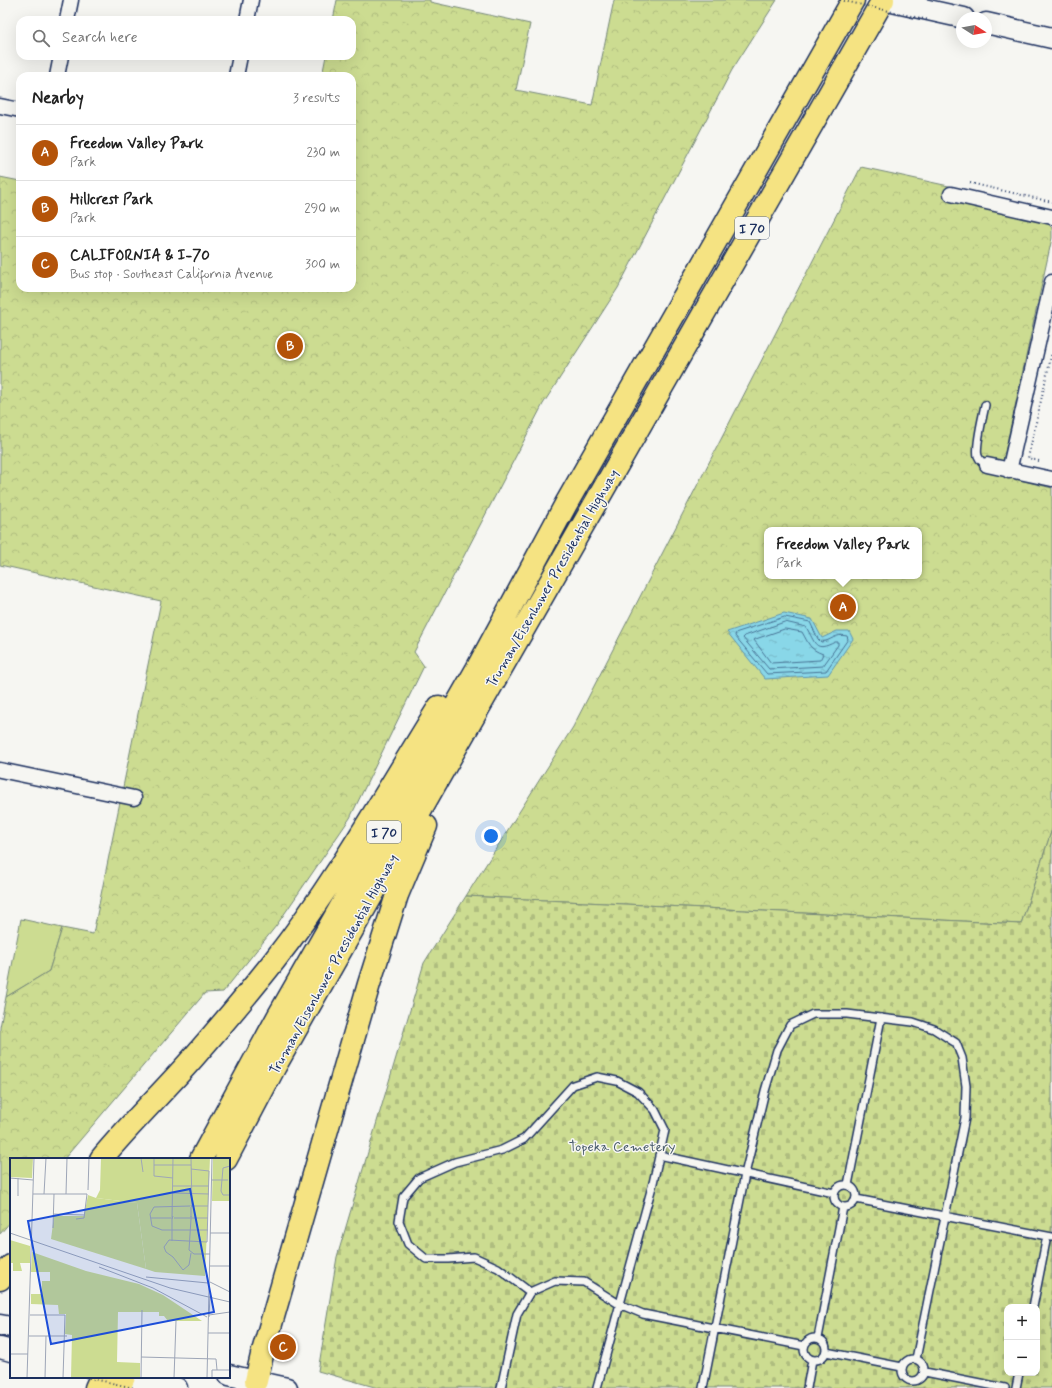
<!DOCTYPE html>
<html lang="en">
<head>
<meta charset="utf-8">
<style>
	:root { --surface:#fff; --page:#f2f2f2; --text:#222; --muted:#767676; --line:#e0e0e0; --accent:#b45309 }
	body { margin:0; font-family:Mynerve,sans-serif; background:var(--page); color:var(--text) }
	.controls { position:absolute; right:12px; bottom:12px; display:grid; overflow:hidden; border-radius:8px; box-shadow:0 4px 16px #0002 }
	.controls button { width:36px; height:36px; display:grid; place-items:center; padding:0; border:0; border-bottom:1px solid var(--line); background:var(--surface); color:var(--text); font:20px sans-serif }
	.compass { position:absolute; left:956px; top:12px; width:36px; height:36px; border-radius:50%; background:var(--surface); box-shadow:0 4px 16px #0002; rotate:101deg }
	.you { position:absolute; left:491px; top:836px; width:14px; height:14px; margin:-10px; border:3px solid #fff; border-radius:50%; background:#1a73e8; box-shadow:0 0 0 6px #1a73e833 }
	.badge { display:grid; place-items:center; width:26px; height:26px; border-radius:50%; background:var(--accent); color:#fff; font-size:13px; font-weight:700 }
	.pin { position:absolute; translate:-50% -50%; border:2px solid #fff; box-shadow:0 1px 4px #0006 }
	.popup { position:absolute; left:764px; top:527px; width:158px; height:52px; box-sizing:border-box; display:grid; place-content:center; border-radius:8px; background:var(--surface); filter:drop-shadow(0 1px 3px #0005); font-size:13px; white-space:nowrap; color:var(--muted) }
	.popup b { font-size:15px; color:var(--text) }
	.popup::after { content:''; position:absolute; left:50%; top:100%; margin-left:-8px; border:8px solid transparent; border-top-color:var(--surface) }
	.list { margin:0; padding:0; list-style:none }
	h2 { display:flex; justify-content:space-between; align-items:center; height:52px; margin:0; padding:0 16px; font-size:17px }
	h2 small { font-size:13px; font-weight:400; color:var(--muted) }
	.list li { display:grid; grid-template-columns:26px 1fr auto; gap:12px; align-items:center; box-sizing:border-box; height:56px; padding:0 16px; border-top:1px solid var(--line) }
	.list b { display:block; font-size:15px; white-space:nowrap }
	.list p { margin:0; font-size:13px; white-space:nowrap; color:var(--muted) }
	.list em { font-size:13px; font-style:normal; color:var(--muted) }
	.icon { flex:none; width:22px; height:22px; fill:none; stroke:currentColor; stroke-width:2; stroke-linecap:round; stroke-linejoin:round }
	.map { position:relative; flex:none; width:1052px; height:1388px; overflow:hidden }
	.search { position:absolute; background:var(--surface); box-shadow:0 4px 16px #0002; left:16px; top:16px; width:340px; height:44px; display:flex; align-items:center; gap:10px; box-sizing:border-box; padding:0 14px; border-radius:12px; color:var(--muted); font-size:15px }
	.panel { position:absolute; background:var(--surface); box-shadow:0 4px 16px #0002; left:16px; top:72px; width:340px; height:220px; border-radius:12px }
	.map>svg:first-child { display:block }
	.green { fill:#ccdc91; stroke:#748678 }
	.forest { fill:url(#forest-crowns); stroke:#748678; fill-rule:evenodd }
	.cemetery { fill:url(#cemetery-stones); stroke:#748678; fill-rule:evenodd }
	.water { fill:url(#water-ripples); stroke:#5d94b1 }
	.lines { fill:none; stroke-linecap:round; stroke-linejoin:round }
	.shore { stroke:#477295; stroke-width:1 }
	.lane-casing { stroke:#1b2f5e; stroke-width:10 }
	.street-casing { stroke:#1b2f5e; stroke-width:17 }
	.secondary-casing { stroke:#1b2f5e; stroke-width:23 }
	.highway-casing { stroke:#1b2f5e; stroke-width:25 }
	.path { stroke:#1b2f5e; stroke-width:2; stroke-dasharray:1 3; stroke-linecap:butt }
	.lane { stroke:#f6f6f2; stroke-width:7 }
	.street { stroke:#f6f6f2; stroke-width:14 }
	.secondary { stroke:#f6f6f2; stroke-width:20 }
	.highway { stroke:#f5e382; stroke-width:22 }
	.path-bridge { stroke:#1b2f5e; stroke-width:2; stroke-dasharray:1 3; stroke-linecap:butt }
	.labels { text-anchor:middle; stroke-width:3; stroke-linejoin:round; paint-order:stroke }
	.shield { fill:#f6f6f2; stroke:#5d6b8a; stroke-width:1 }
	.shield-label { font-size:13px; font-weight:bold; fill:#1b2f5e }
	.street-label { font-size:14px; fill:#1b2f5e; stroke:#f6f6f2 }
	.park-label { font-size:14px; fill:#475a6b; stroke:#f6f6f2 }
	.inset-road { fill:none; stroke:#9ea6b7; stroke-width:1 }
	.view { fill:#1d4ed8; fill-opacity:0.15; stroke:#1d4ed8; stroke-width:2 }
	.inset-edge { fill:none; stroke:#1b2f5e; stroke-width:2 }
</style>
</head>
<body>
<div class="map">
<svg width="1052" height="1388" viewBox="0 0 1052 1388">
	<defs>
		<pattern id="forest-crowns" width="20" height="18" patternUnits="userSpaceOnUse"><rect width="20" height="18" fill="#ccdc91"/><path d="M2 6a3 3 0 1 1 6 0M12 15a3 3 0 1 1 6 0" fill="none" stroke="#afbd7f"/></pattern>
		<pattern id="cemetery-stones" width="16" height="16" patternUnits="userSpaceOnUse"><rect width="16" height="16" fill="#ccdc91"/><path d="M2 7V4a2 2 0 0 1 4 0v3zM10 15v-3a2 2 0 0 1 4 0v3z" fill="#afbd7f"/></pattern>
		<pattern id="water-ripples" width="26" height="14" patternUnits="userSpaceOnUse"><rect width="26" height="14" fill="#89d7e8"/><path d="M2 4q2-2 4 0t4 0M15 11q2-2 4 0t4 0" fill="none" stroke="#76b9c9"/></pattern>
	</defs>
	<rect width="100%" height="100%" fill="#f6f6f2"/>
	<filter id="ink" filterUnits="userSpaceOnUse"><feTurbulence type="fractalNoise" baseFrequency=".025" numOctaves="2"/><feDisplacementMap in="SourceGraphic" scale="8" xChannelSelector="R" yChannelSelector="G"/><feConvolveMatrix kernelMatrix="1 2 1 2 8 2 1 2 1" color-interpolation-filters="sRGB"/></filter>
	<g filter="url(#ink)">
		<path class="green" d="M21,919L62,928L49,971L6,997Z"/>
		<path class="forest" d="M337,0H430V2L530,24L516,90L592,105L614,0H777L732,70L618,288L543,404L414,652L424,666L350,818L276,926L223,992L205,993L64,1159H11V1221L0,1234V1027L6,997L49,971L62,928L93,934L161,601L0,565V177L20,181V288H352V76H322L326,56H352V20H333Z
			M861,167L958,188L957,203L1047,223L1052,228V238L1000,475L1052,488V829L1021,924L466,896L573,727ZM767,530H919V576H767Z"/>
		<path class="cemetery" d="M1052,829V1388H378L318,1371L337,1257L424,963L466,896L1021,924ZM1007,1307H1037V1373H1007Z"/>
		<path class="water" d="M784,613L812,619L822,638L837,631H849L853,639L828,675L765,679L727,632Z"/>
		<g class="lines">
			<path class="shore" d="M785,617L810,622L818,639L821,642C832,641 835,633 847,636L848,639L826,671L767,674L735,636L736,633Z
				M785,622L806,627C816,643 814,653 835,642H838V645L823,666L769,669L743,638L745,636Z
				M785,629L802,632C809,644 809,649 823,654L820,660L771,663L754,640Z"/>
			<g class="lane-casing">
				<path id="lane" d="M985,405C983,416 975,447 978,456C980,461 983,463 987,465
					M659,1155L834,1193
					M848,1185L881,1018
					M834 1196a11 11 0 1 1 22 0a11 11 0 1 1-22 0Z
					M856,1199L1052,1237
					M530,1292L498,1268L474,1257L448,1259H426L408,1244L399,1221L403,1197L419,1178L455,1162L502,1150L524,1139L573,1085L597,1077L617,1081L638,1092L655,1110L665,1130L653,1183L597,1388
					M1033,1307L1047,1236
					M818,1338L843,1207
					M804 1349a11 11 0 1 1 22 0a11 11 0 1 1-22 0Z
					M826,1352L902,1367
					M902 1370a11 11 0 1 1 22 0a11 11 0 1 1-22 0Z
					M925,1372L1005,1388
					M501,1388L517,1314L530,1292L555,1281L584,1282L619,1304L643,1314L804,1346
					M703,1388L745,1174L765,1091L777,1050L790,1025L813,1014H847L913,1022L934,1029L956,1043L962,1058L966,1086L965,1118L916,1359
					M807,1388L812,1360
					M1016,1388L1019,1373"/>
			</g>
			<g class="street-casing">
				<path id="street" d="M67,20L71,0
					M247,20L251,0
					M57,76L61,56
					M236,76L240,56
					M0,106L20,110
					M951,194L1052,217
					M987,465L1052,479
					M1009,471L1052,282
					M0,770L134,798"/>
			</g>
			<g class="secondary-casing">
				<path id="secondary" d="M883,0L964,18
					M986,23L1052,38
					M0,1325L11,1327
					M0,1348L11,1351
					M229,1375L287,1388
					M127,1377L177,1388"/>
			</g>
			<g class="highway-casing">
				<path id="highway" d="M101,1159C130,1124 163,1092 193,1058C220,1027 248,994 274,961C336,882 386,792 439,707
					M201,1159L278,1017L477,669L566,504L853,0
					M226,1159L275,1066L435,784L883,0
					M0,1279L11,1266
					M256,1381L262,1355L369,984L397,895L426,826
					M96,1388L101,1377
					M119,1388L124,1377"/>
			</g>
			<path class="path" d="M970,183L1052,202
				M1039,461L1028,458L1052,352"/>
			<use href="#lane" class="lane"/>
			<use href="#street" class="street"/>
			<use href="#secondary" class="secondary"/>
			<use href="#highway" class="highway"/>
			<path class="path-bridge" d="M840,0L929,20
				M85,1377L134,1388"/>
		</g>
	</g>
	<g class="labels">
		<g class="shield">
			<rect x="735" y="217" width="34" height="22" rx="3"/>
			<rect x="367" y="821" width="34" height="22" rx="3"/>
		</g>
		<g class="shield-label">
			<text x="752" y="233">I 70</text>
			<text x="384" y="837">I 70</text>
		</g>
		<g class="street-label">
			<text transform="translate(552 578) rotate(-60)" y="5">Truman/Eisenhower Presidential Highway</text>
			<text transform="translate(333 964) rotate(-61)" y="5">Truman/Eisenhower Presidential Highway</text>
		</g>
		<g class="park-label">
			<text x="622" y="1151">Topeka Cemetery</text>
		</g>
	</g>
	<g transform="translate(10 1158)">
		<rect width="220" height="220" fill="#f6f6f2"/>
		<path d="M0,0H23L22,20L0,19ZM78,37L86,40L127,45L136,111L41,81L44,58H74ZM0,82L20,88V105H10L12,113H3V105H0ZM22,94L76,113L129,126L153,137L192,163H158L154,158H149V154H108L107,204L130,205V220H61L62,177L55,176L56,156H49L48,147L21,146V136H32V123H40V114H21Z" fill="#ccdc91"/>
		<path d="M91,0H200L195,118L145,114L136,111L127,45L86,40L90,32ZM203,1H220V43H202Z" fill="#ccdc91"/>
		<path class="inset-road" d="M131,0L133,14M144,0V18L163,20M144,7H181M220,8L213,10L211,33L213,37H220M0,20L23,22M202,22H218M162,28H199M78,32L79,0M163,35L199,36M23,36H77L74,60L66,61M34,36L36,0M56,36L57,0M8,38V20M181,47L182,49L181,0M180,48L144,49L140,56L142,68L152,72H198M183,48H198M181,49V61V58M43,56L74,57M163,58L162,61L163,0M141,60H161M164,60H180M182,60H198M181,61L179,92L184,96H200M43,70L44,36M0,75L160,130L220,144M200,75H220M162,83V61M181,95L179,107L173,112L163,99L156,94L154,89L159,82L197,84L199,13L181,11M199,108H220M89,109L143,130L197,159M136,119L198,125M200,124L220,134M20,157H55L53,220M199,157L220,154M199,159L200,138M198,175H220M19,178H57M0,196H18M131,199L206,201L207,212M17,220L24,0M35,220L36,178M131,220L132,152M164,220L166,163M197,220L202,0M202,220V212H220"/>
		<path class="view" d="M180,31L204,154L41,186L18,63Z"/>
		<rect width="220" height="220" class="inset-edge"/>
	</g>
</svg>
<div class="controls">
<button>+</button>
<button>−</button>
</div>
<svg class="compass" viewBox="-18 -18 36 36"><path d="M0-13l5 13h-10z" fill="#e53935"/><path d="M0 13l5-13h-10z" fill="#767676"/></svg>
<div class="you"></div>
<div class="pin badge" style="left:843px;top:607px">A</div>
<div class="popup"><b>Freedom Valley Park</b>Park</div>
<div class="pin badge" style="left:290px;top:346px">B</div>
<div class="pin badge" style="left:283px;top:1347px">C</div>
<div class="search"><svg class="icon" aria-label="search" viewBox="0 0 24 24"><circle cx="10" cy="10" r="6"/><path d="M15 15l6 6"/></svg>Search here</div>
<section class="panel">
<h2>Nearby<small>3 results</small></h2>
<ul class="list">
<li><span class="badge">A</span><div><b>Freedom Valley Park</b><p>Park</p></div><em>230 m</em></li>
<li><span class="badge">B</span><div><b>Hillcrest Park</b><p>Park</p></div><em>290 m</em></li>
<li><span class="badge">C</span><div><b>CALIFORNIA &amp; I-70</b><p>Bus stop · Southeast California Avenue</p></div><em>300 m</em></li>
</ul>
</section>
</div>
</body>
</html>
